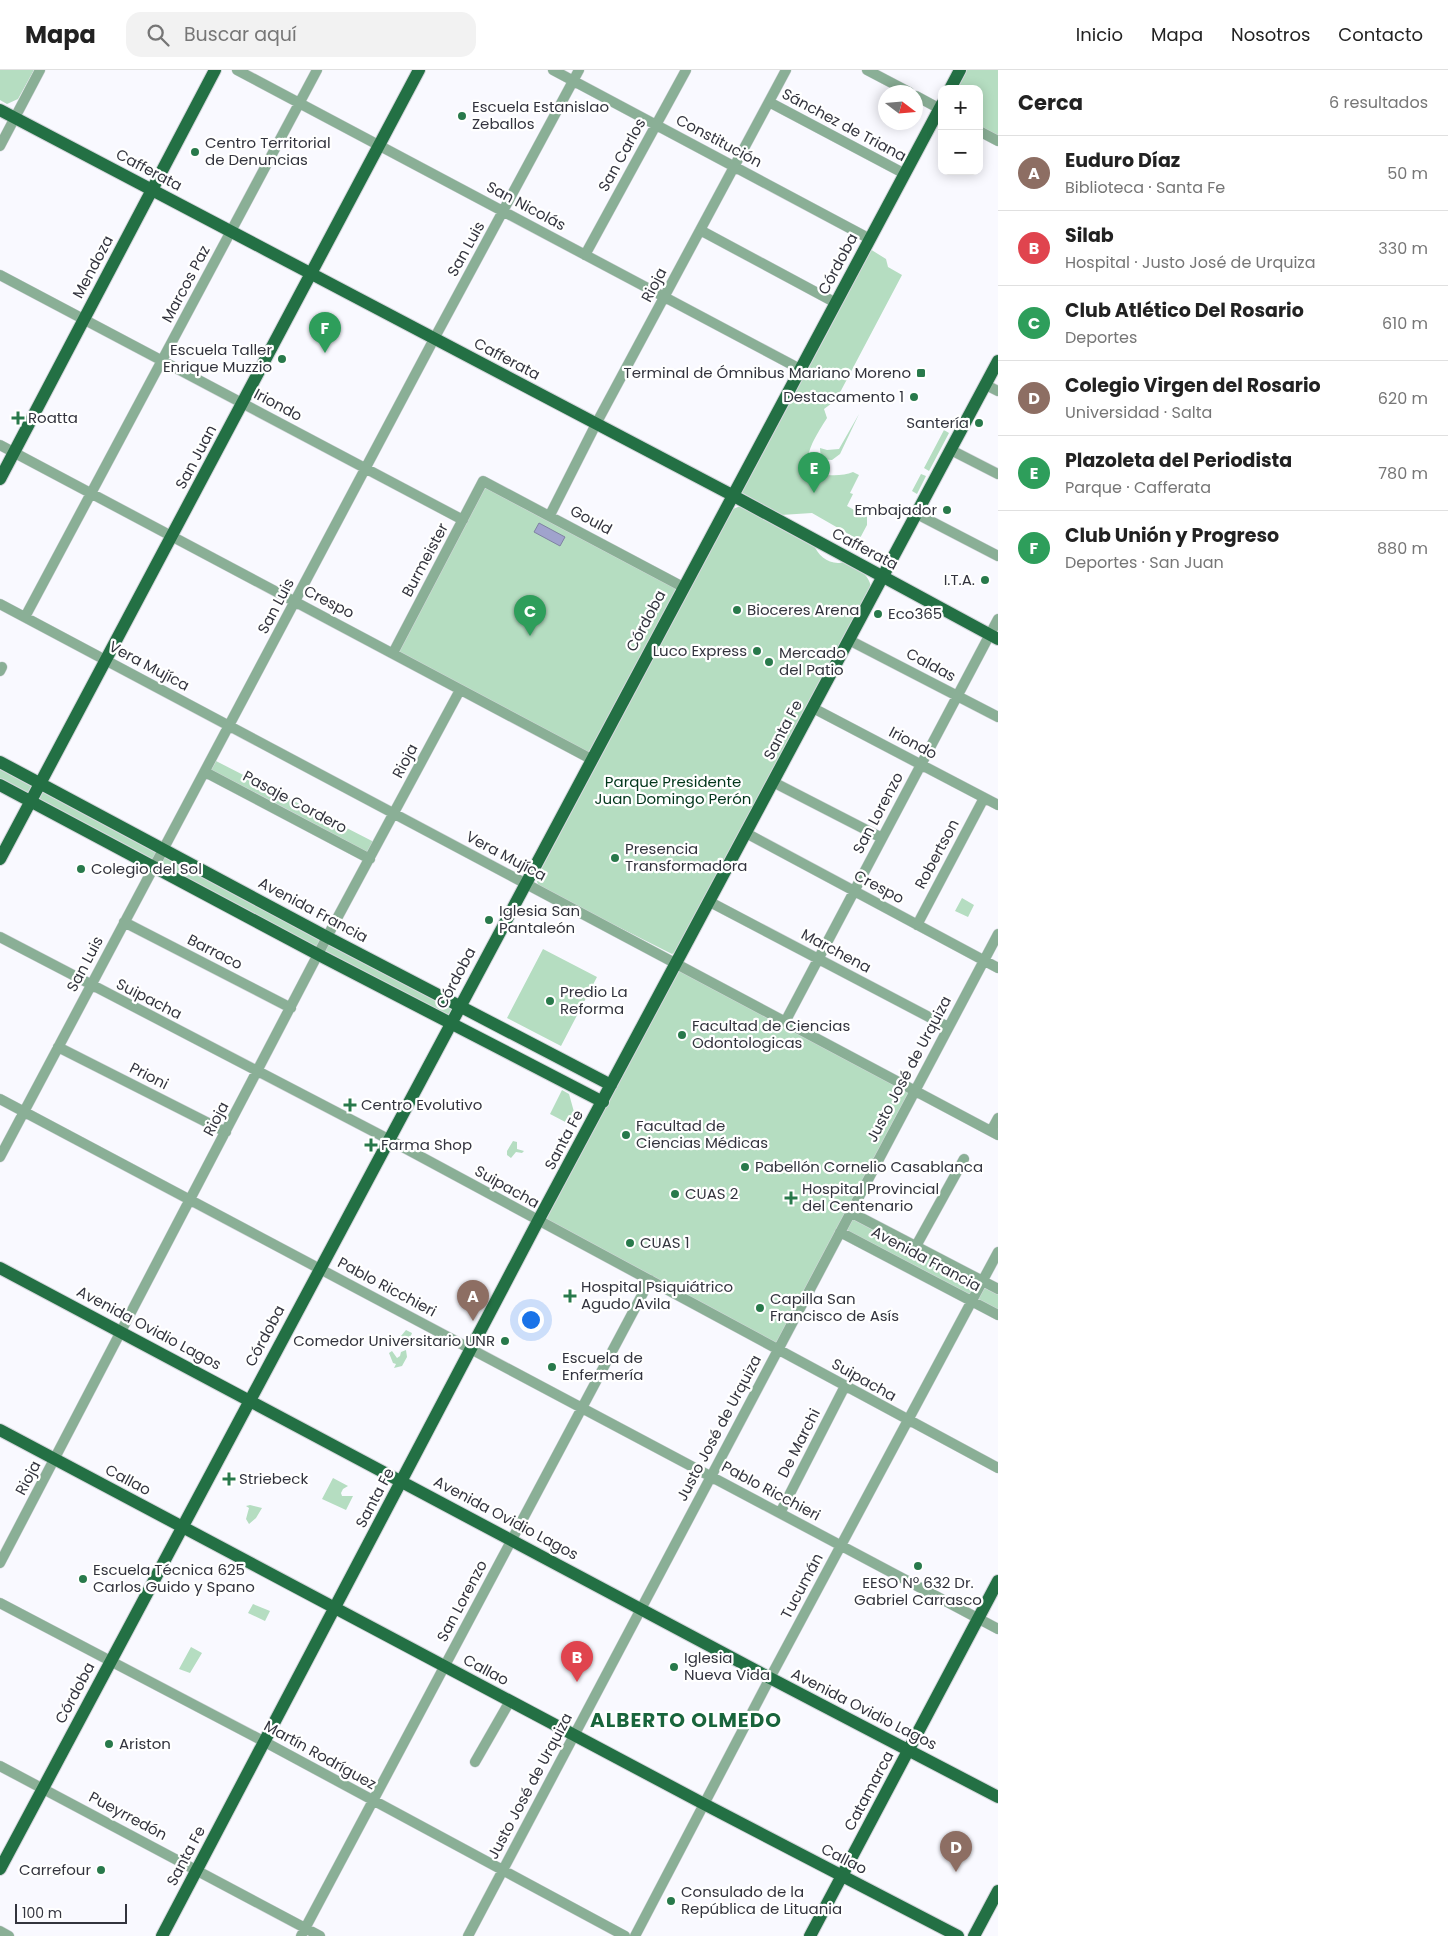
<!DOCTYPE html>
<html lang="es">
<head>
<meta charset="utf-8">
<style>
	:root { --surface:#fff; --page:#f2f2f2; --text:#222; --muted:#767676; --line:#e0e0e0; --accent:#28794b }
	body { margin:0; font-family:Poppins,sans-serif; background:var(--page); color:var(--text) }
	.controls { position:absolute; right:15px; top:15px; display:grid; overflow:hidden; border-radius:10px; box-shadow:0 2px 12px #0003 }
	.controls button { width:45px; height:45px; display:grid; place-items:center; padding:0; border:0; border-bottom:1px solid var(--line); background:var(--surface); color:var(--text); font:25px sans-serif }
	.compass { position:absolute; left:878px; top:15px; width:45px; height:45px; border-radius:50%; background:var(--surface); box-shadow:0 2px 12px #0003; rotate:106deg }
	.scale { position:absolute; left:15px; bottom:12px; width:112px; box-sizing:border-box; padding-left:5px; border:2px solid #33343e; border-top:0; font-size:14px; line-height:18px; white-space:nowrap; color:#33343e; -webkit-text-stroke:4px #fff; paint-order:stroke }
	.you { position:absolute; left:530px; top:1249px; width:18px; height:18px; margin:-12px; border:4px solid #fff; border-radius:50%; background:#1a73e8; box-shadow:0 0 0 8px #1a73e833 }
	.badge { display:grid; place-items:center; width:32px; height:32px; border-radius:50%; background:var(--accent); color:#fff; font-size:16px; font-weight:700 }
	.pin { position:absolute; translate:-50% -41px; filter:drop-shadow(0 1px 2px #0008) }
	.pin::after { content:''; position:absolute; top:26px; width:18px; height:15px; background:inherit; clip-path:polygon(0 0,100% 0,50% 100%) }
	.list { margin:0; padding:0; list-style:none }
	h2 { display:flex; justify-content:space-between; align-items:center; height:65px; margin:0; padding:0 20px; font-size:21px }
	h2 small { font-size:16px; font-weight:400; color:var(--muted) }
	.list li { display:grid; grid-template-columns:32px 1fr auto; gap:15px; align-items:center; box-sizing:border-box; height:75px; padding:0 20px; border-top:1px solid var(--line) }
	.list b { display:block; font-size:19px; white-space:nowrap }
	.list p { margin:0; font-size:16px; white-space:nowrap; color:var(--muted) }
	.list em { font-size:16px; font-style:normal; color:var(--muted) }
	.icon { flex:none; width:28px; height:28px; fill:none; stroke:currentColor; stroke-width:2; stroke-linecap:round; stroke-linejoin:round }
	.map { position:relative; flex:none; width:998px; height:1866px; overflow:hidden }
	header { display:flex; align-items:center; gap:30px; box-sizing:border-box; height:70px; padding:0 25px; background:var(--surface); border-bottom:1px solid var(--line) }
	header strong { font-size:24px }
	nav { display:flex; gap:28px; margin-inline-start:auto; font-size:18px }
	.search { width:350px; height:45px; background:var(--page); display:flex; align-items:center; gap:12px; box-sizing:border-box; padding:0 18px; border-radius:15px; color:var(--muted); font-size:19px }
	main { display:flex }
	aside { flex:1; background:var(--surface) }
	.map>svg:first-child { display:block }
	.green { fill:#b5ddc1 }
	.water { fill:#a0a3cd; stroke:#7f82a2 }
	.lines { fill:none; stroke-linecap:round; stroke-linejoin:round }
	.minor-casing { stroke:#d5d6dc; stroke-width:11 }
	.major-casing { stroke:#d5d6dc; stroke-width:14 }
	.minor { stroke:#8aaf96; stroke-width:10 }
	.major { stroke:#237044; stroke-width:12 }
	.poi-dot { fill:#28794b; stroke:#fff; stroke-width:2 }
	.labels { text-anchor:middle; stroke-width:4.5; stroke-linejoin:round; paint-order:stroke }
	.poi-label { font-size:15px; fill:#33343e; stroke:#fff; text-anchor:start }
	.street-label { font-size:15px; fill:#33343e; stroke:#fff }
	.park-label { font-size:15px; fill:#01361b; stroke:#fff }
	.district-label { font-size:20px; font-weight:bold; letter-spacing:1px; fill:#19653b; stroke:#fff }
</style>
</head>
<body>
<header>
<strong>Mapa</strong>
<div class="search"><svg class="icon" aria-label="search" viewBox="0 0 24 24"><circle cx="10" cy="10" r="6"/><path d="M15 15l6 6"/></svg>Buscar aquí</div>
<nav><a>Inicio</a><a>Mapa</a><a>Nosotros</a><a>Contacto</a></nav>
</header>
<main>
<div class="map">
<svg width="998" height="1866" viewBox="0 0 998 1866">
	<rect width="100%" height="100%" fill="#f9f9ff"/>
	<path class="green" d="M0,0H34L18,29L7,34L0,30Z
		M960,0H998V71L979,61V19H950Z
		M870,179L886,189L888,197L902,205L836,330L824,339L827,348C818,363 793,397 821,404C830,406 844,406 853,402L859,405L850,423L853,424L847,436L867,447V455L859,470L812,443L781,445L741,422L828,262Z
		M859,344L840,384L832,390C823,390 820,386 820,378L827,380L839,379Z
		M944,360L949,363L929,401L924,398Z
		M921,404L926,406L917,424L912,421Z
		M483,411L683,517L591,689L393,583Z
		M738,437H742L814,475C817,484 827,493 838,493C840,493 844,492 846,493C857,495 869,505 871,517L679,880L672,884L539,817L536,809L733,439Z
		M216,691L374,772L368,783L210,702Z
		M0,692L459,936L451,952L0,715Z
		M962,828L974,835L968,847L955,841Z
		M543,879L597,907L561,976L507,948Z
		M676,894L914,1020L850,1142L998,1219V1245L840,1162L778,1279L538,1151Z
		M562,1020L569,1024L576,1049L573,1056L550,1044Z
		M513,1071L517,1072V1079L524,1081L522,1083L516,1082L511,1088L507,1085V1081Z
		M406,1260L412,1263L409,1271L404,1274L400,1272L401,1266Z
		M406,1280L407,1287L402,1296L394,1298L396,1294L393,1293L389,1283L392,1281L397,1288L400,1286L401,1282Z
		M333,1408L348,1416L343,1419L341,1423L342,1426H353L346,1440L322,1429Z
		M250,1435L262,1438L256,1448L249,1454L246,1449L249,1438L246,1436Z
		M253,1534L270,1541L265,1551L248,1543Z
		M191,1577L202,1583L190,1603L179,1599Z"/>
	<path class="water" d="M539,453L565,467L560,476L534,462Z"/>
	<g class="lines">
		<g class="minor-casing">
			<path id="minor" d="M237,0L800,299
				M553,0L870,169
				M867,0L909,22
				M916,26L942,40
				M769,32L905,104
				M979,61L998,71
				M0,76L40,0
				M700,160L836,233
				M585,185L686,0
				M0,205L463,450
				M986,315L998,321
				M0,375L591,689
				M951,380L998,404
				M917,444L998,486
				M550,445L596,354L786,0
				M0,534L998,1065
				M25,547L317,0
				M849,570L998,647
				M393,583L483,411L683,517
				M0,601L2,597
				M813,638L998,735
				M205,702L370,789
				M773,712L882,768
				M746,763L998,898
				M710,832L948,957
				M124,852L291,938
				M917,855L984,728
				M0,867L388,1069L998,1398
				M785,952L998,549
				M58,977L226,1062
				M0,1029L998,1559
				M991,1061L998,1048
				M0,1087L434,269L579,0
				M850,1142L998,1219
				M840,1162L998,1245
				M916,1176L964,1089
				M780,1443L845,1316
				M0,1493L327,867L460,620
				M0,1533L265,1672L625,1866
				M475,1692L510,1631
				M0,1696L320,1866
				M0,1861L9,1866
				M301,1866L650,1210
				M468,1866L998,864
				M635,1866L770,1608L998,1182"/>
		</g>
		<g class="major-casing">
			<path id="major" d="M950,19L960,0
				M0,40L732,425L998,569
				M0,409L215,0
				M0,692L327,867L611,1015
				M0,715L319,885L603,1032
				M0,789L419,0
				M0,1198L770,1608L998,1727
				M0,1360L704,1734L958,1866
				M0,1799L942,34
				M162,1866L538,1151L998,291
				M810,1866L998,1511
				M974,1866L998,1821"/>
		</g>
		<use href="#minor" class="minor"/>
		<use href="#major" class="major"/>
	</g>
	<g class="poi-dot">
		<circle cx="462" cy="46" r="5"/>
		<circle cx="195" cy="82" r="5"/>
		<circle cx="282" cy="289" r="5"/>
		<rect x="916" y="298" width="10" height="10" rx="2.5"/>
		<circle cx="914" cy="327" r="5"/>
		<path d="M15.5 340.5h5v5h5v5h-5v5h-5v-5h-5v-5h5z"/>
		<circle cx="979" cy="353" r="5"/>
		<circle cx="947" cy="440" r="5"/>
		<circle cx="985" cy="510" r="5"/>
		<circle cx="737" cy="540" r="5"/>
		<circle cx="878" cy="544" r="5"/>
		<circle cx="757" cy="581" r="5"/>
		<circle cx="769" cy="592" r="5"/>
		<circle cx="615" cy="788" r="5"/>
		<circle cx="81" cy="799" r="5"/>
		<circle cx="489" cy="850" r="5"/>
		<circle cx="550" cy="931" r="5"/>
		<circle cx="682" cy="965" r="5"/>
		<path d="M347.5 1027.5h5v5h5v5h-5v5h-5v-5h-5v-5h5z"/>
		<circle cx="626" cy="1065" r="5"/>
		<path d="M368.5 1067.5h5v5h5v5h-5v5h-5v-5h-5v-5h5z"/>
		<circle cx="745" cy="1097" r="5"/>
		<circle cx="675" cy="1124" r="5"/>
		<path d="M788.5 1120.5h5v5h5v5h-5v5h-5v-5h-5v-5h5z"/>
		<circle cx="630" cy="1173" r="5"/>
		<path d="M567.5 1218.5h5v5h5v5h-5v5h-5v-5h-5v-5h5z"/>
		<circle cx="760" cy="1238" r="5"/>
		<circle cx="505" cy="1271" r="5"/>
		<circle cx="552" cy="1297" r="5"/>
		<path d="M226.5 1401.5h5v5h5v5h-5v5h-5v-5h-5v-5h5z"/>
		<circle cx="918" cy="1496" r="5"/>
		<circle cx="83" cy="1509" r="5"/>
		<circle cx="674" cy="1597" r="5"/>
		<circle cx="109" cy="1674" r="5"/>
		<circle cx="101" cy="1800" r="5"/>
		<circle cx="671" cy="1831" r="5"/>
	</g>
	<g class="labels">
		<g class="poi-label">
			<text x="472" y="42">Escuela Estanislao<tspan x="472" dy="17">Zeballos</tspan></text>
			<text x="205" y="78">Centro Territorial<tspan x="205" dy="17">de Denuncias</tspan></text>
			<text x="272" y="285" text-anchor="end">Escuela Taller<tspan x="272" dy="17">Enrique Muzzio</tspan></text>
			<text x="911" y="308" text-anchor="end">Terminal de Ómnibus Mariano Moreno</text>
			<text x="904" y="332" text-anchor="end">Destacamento 1</text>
			<text x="28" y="353">Roatta</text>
			<text x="969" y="358" text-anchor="end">Santería</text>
			<text x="937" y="445" text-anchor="end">Embajador</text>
			<text x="975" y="515" text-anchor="end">I.T.A.</text>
			<text x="747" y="545">Bioceres Arena</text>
			<text x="888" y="549">Eco365</text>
			<text x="747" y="586" text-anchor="end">Luco Express</text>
			<text x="779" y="588">Mercado<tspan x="779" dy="17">del Patio</tspan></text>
			<text x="625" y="784">Presencia<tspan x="625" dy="17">Transformadora</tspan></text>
			<text x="91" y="804">Colegio del Sol</text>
			<text x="499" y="846">Iglesia San<tspan x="499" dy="17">Pantaleón</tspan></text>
			<text x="560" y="927">Predio La<tspan x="560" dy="17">Reforma</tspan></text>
			<text x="692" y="961">Facultad de Ciencias<tspan x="692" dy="17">Odontologicas</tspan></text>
			<text x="361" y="1040">Centro Evolutivo</text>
			<text x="636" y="1061">Facultad de<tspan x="636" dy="17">Ciencias Médicas</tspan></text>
			<text x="381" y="1080">Farma Shop</text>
			<text x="755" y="1102">Pabellón Cornelio Casablanca</text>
			<text x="802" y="1124">Hospital Provincial<tspan x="802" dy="17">del Centenario</tspan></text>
			<text x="685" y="1129">CUAS 2</text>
			<text x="640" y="1178">CUAS 1</text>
			<text x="581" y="1222">Hospital Psiquiátrico<tspan x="581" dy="17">Agudo Avila</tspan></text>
			<text x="770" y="1234">Capilla San<tspan x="770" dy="17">Francisco de Asís</tspan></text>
			<text x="495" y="1276" text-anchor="end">Comedor Universitario UNR</text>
			<text x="562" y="1293">Escuela de<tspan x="562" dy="17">Enfermería</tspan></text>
			<text x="239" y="1414">Striebeck</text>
			<text x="93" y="1505">Escuela Técnica 625<tspan x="93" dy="17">Carlos Guido y Spano</tspan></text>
			<text x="918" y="1518" text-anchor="middle">EESO Nº 632 Dr.<tspan x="918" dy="17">Gabriel Carrasco</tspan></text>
			<text x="684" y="1593">Iglesia<tspan x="684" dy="17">Nueva Vida</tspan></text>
			<text x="119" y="1679">Ariston</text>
			<text x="91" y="1805" text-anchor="end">Carrefour</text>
			<text x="681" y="1827">Consulado de la<tspan x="681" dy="17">República de Lituania</tspan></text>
		</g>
		<g class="street-label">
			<text transform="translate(844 55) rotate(28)" y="5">Sánchez de Triana</text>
			<text transform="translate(719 71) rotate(28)" y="5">Constitución</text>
			<text transform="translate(622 85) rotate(-61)" y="5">San Carlos</text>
			<text transform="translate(149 100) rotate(28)" y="5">Cafferata</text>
			<text transform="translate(526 136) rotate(28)" y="5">San Nicolás</text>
			<text transform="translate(466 179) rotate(-61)" y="5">San Luis</text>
			<text transform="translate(838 194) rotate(-62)" y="5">Córdoba</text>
			<text transform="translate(93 197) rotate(-62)" y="5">Mendoza</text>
			<text transform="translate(186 214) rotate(-62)" y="5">Marcos Paz</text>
			<text transform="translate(654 215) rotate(-62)" y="5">Rioja</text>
			<text transform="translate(507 289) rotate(28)" y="5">Cafferata</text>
			<text transform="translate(278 335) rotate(28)" y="5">Iriondo</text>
			<text transform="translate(196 387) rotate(-62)" y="5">San Juan</text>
			<text transform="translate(591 450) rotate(28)" y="5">Gould</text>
			<text transform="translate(865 479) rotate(28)" y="5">Cafferata</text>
			<text transform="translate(425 490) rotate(-62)" y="5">Burmeister</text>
			<text transform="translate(329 532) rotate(27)" y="5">Crespo</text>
			<text transform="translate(276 536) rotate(-62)" y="5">San Luis</text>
			<text transform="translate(646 551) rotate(-62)" y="5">Córdoba</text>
			<text transform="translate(931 595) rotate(28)" y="5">Caldas</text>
			<text transform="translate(149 596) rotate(28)" y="5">Vera Mujíca</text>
			<text transform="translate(783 660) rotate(-62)" y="5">Santa Fe</text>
			<text transform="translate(913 673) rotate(28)" y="5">Iriondo</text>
			<text transform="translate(405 691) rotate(-62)" y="5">Rioja</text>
			<text transform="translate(295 732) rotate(28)" y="5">Pasaje Cordero</text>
			<text transform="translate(878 743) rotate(-62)" y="5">San Lorenzo</text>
			<text transform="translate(937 784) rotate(-62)" y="5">Robertson</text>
			<text transform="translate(506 786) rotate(28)" y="5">Vera Mujíca</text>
			<text transform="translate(879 817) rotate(28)" y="5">Crespo</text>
			<text transform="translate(313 840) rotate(28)" y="5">Avenida Francia</text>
			<text transform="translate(836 881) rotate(28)" y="5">Marchena</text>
			<text transform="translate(215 882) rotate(27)" y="5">Barraco</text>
			<text transform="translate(85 894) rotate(-62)" y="5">San Luis</text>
			<text transform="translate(456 908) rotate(-62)" y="5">Córdoba</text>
			<text transform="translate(149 929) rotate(27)" y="5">Suipacha</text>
			<text transform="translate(909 999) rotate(-62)" y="5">Justo José de Urquiza</text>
			<text transform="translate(149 1006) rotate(27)" y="5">Prioni</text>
			<text transform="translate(216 1049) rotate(-62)" y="5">Rioja</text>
			<text transform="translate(564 1070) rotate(-62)" y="5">Santa Fe</text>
			<text transform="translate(507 1117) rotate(29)" y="5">Suipacha</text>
			<text transform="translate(926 1189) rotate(28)" y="5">Avenida Francia</text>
			<text transform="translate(387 1217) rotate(28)" y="5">Pablo Ricchieri</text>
			<text transform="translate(149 1258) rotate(28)" y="5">Avenida Ovidio Lagos</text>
			<text transform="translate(265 1266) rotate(-62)" y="5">Córdoba</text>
			<text transform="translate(864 1310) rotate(29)" y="5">Suipacha</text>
			<text transform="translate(719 1358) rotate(-62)" y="5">Justo José de Urquiza</text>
			<text transform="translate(799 1373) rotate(-63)" y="5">De Marchi</text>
			<text transform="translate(28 1408) rotate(-62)" y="5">Rioja</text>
			<text transform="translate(128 1410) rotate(28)" y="5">Callao</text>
			<text transform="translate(771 1421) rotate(28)" y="5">Pablo Ricchieri</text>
			<text transform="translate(375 1428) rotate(-62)" y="5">Santa Fe</text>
			<text transform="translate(506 1448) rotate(28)" y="5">Avenida Ovidio Lagos</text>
			<text transform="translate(802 1516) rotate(-62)" y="5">Tucumán</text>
			<text transform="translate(462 1531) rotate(-62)" y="5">San Lorenzo</text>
			<text transform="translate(486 1600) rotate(28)" y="5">Callao</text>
			<text transform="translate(75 1623) rotate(-62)" y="5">Córdoba</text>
			<text transform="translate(864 1639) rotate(27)" y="5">Avenida Ovidio Lagos</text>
			<text transform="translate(320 1685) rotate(29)" y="5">Martín Rodríguez</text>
			<text transform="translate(530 1716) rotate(-62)" y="5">Justo José de Urquiza</text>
			<text transform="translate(869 1721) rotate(-62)" y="5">Catamarca</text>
			<text transform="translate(128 1746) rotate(28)" y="5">Pueyrredón</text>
			<text transform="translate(186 1786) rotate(-62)" y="5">Santa Fe</text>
			<text transform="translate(844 1789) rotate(27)" y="5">Callao</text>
		</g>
		<g class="park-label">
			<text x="673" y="717">Parque Presidente<tspan x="673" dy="17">Juan Domingo Perón</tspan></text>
		</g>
		<g class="district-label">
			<text x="686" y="1657">ALBERTO OLMEDO</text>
		</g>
	</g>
</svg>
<div class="controls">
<button>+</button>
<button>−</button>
</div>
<svg class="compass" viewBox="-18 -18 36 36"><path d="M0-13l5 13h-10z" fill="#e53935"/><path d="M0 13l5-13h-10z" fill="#767676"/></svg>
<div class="scale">100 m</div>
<div class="you"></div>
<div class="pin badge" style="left:473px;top:1251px;background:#8d6e63">A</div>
<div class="pin badge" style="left:577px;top:1612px;background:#e0444e">B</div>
<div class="pin badge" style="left:530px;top:566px;background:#2e9e5b">C</div>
<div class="pin badge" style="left:956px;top:1802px;background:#8d6e63">D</div>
<div class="pin badge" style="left:814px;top:423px;background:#2e9e5b">E</div>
<div class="pin badge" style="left:325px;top:283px;background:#2e9e5b">F</div>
</div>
<aside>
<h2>Cerca<small>6 resultados</small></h2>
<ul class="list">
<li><span class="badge" style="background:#8d6e63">A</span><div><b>Euduro Díaz</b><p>Biblioteca · Santa Fe</p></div><em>50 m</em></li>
<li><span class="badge" style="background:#e0444e">B</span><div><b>Silab</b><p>Hospital · Justo José de Urquiza</p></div><em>330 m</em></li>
<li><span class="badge" style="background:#2e9e5b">C</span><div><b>Club Atlético Del Rosario</b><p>Deportes</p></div><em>610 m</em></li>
<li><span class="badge" style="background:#8d6e63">D</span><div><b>Colegio Virgen del Rosario</b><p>Universidad · Salta</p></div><em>620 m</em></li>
<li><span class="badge" style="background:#2e9e5b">E</span><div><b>Plazoleta del Periodista</b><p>Parque · Cafferata</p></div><em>780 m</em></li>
<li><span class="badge" style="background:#2e9e5b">F</span><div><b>Club Unión y Progreso</b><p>Deportes · San Juan</p></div><em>880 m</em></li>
</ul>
</aside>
</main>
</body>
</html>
